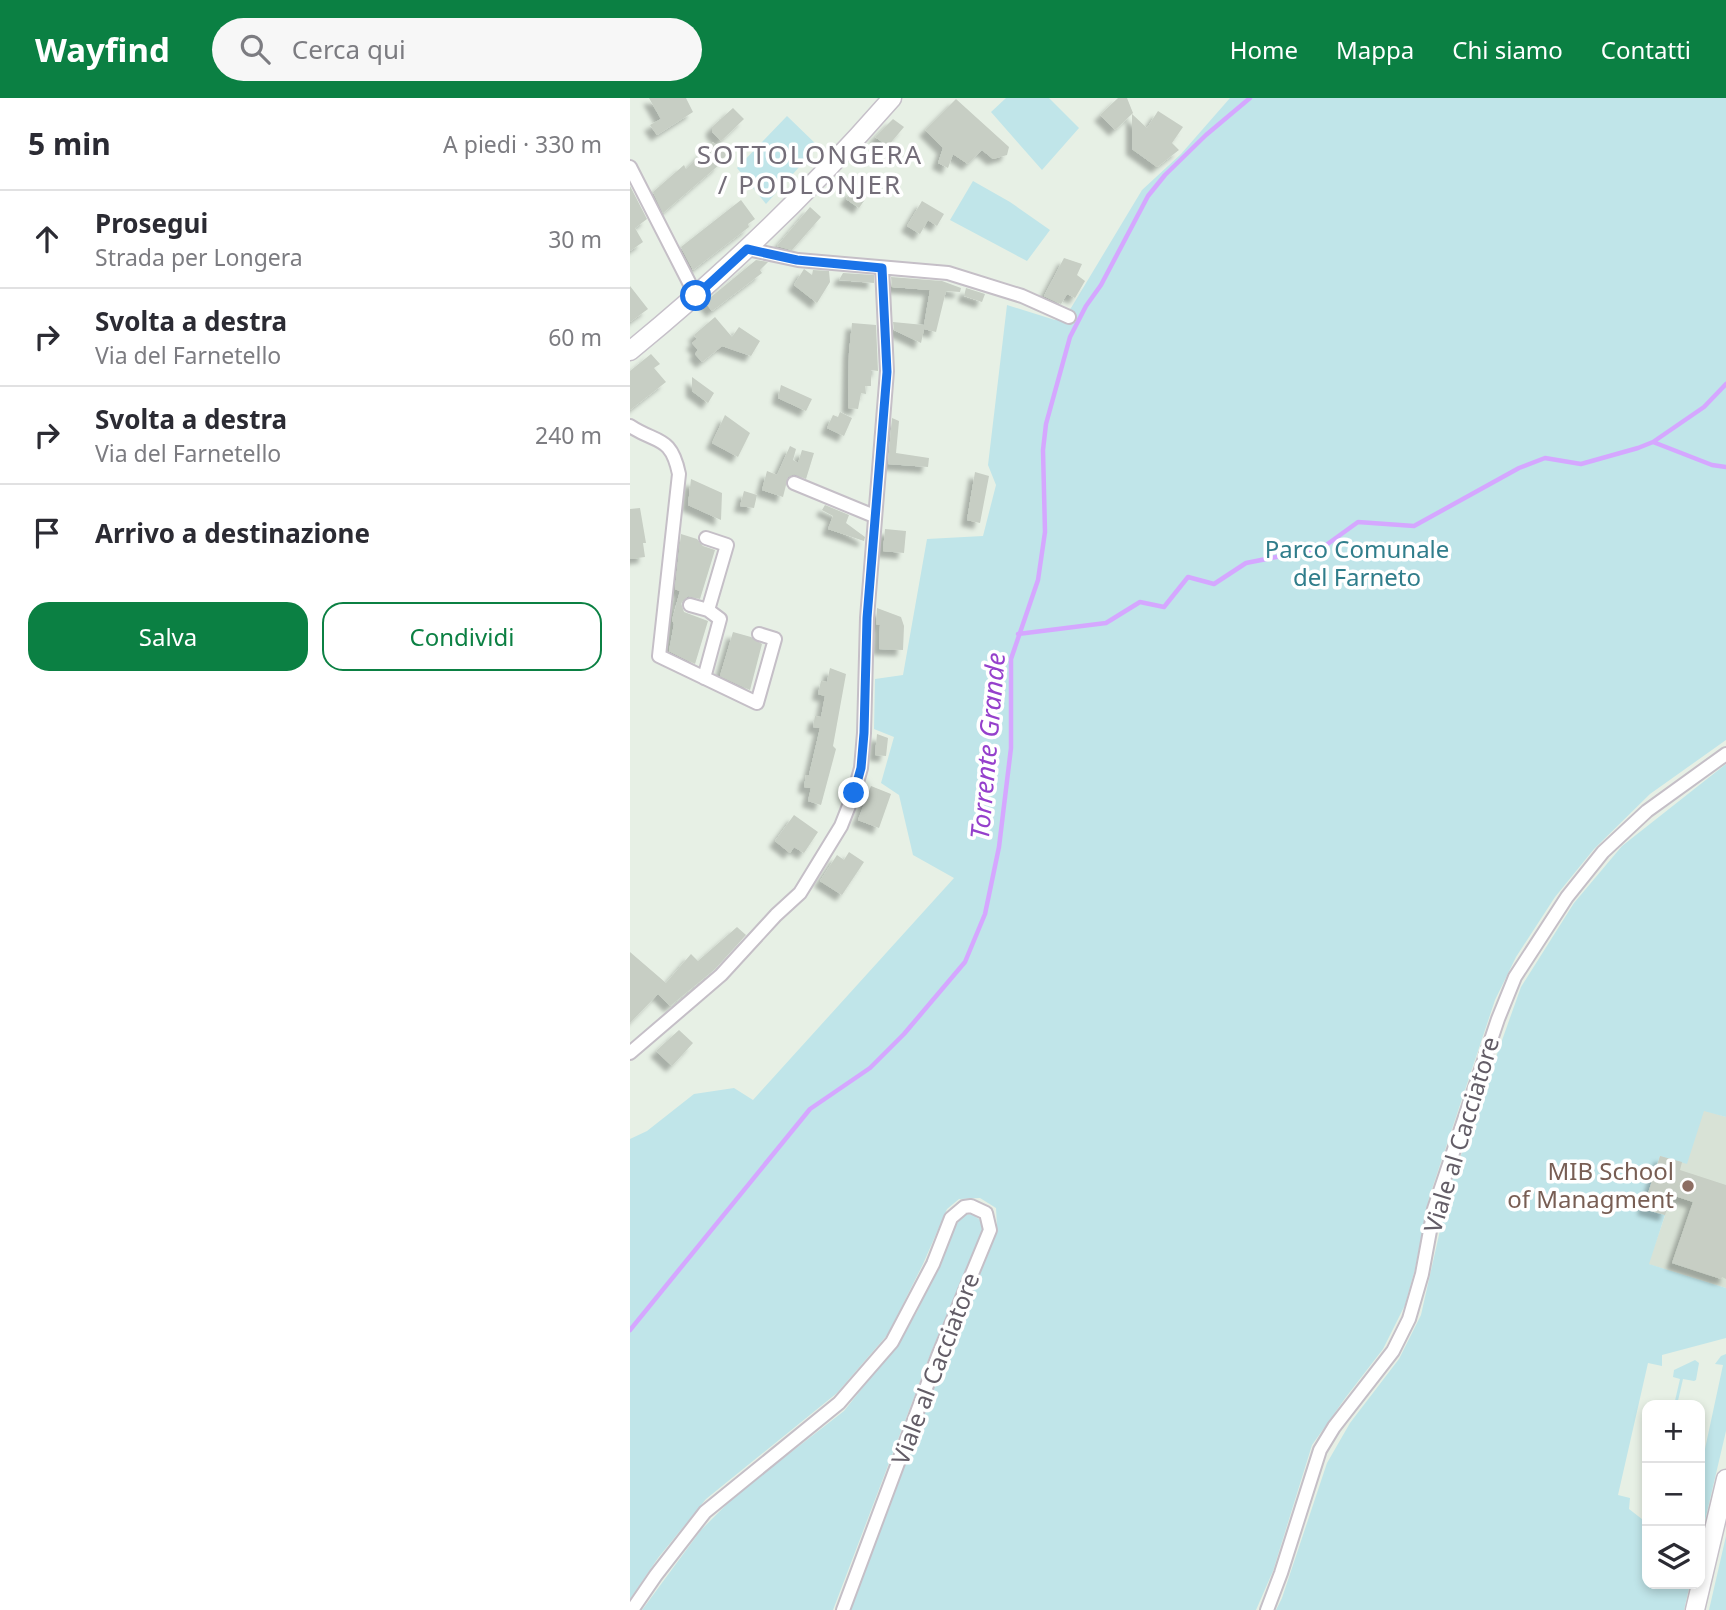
<!DOCTYPE html>
<html lang="it">
<head>
<meta charset="utf-8">
<style>
	:root { --surface:#fff; --page:#f7f7f7; --text:#2b2b33; --muted:#7c7c81; --line:#e1e1e2; --accent:#0b8043 }
	body { margin:0; font-family:"Noto Sans",sans-serif; background:var(--page); color:var(--text) }
	.controls { position:absolute; right:21px; bottom:21px; display:grid; overflow:hidden; border-radius:14px; box-shadow:0 4px 10px #0003 }
	.controls button { width:63px; height:63px; display:grid; place-items:center; padding:0; border:0; border-bottom:2px solid var(--line); background:var(--surface); color:var(--text); font:35px sans-serif }
	.stop { position:absolute; width:21px; height:21px; margin:-16px; border:5px solid #1a73e8; border-radius:50%; background:#fff }
	.stop.end { background:#1a73e8; border-color:#fff; box-shadow:0 2px 7px #0008 }
	.list { margin:0; padding:0; list-style:none }
	h2 { display:flex; justify-content:space-between; align-items:center; height:91px; margin:0; padding:0 28px; font-size:30px }
	h2 small { font-size:23px; font-weight:400; color:var(--muted) }
	.list li { display:grid; grid-template-columns:46px 1fr auto; gap:21px; align-items:center; box-sizing:border-box; height:98px; padding:0 28px; border-top:2px solid var(--line) }
	.list b { display:block; font-size:26px; white-space:nowrap }
	.list p { margin:0; font-size:23px; white-space:nowrap; color:var(--muted) }
	.list em { font-size:23px; font-style:normal; color:var(--muted) }
	.actions { display:flex; gap:14px; padding:21px 28px }
	.actions a { flex:1; padding:16px 0; border:2px solid var(--accent); border-radius:21px; text-align:center; font-size:24px; color:var(--accent) }
	.actions .main { background:var(--accent); color:#fff }
	.icon { flex:none; width:38px; height:38px; fill:none; stroke:currentColor; stroke-width:2; stroke-linecap:round; stroke-linejoin:round }
	.map { position:relative; flex:none; width:1096px; height:1512px; overflow:hidden }
	header { display:flex; align-items:center; gap:42px; box-sizing:border-box; height:98px; padding:0 35px; background:var(--accent); color:#fff }
	header strong { font-size:33px }
	nav { display:flex; gap:38px; margin-inline-start:auto; font-size:24px }
	.search { width:490px; height:63px; background:var(--page); display:flex; align-items:center; gap:18px; box-sizing:border-box; padding:0 24px; border-radius:38px; color:var(--muted); font-size:26px }
	main { display:flex }
	aside { flex:1; background:var(--surface) }
	.map>svg:first-child { display:block }
	.education { fill:#d8e2d6 }
	.green { fill:#c0e5e9 }
	.lines { fill:none; stroke-linecap:round; stroke-linejoin:round }
	.stream { stroke:#d5a7ff; stroke-width:4.5 }
	.building { fill:#c7cec4; filter:url(#shadow) }
	.street-casing { stroke:#c5bfc7; stroke-width:16 }
	.secondary-casing { stroke:#c6c0c9; stroke-width:21 }
	.street { stroke:#fff; stroke-width:12 }
	.secondary { stroke:#fff; stroke-width:18 }
	.route { stroke:#1a73e8; stroke-width:9 }
	.education-dot { fill:#8d6e63; stroke:#fff; stroke-width:2.5 }
	.labels { text-anchor:middle; stroke-width:7; stroke-linejoin:round; paint-order:stroke }
	.park-label { font-size:24px; fill:#307d8b; stroke:#fff }
	.street-label { font-size:24px; fill:#635d67; stroke:#fff }
	.education-label { font-size:24px; fill:#785e54; stroke:#fff; text-anchor:end }
	.neighbourhood-label { font-size:26px; letter-spacing:2px; fill:#746e79; stroke:#fff }
	.water-label { font-size:26px; font-style:italic; fill:#9540cc; stroke:#fff }
</style>
</head>
<body>
<header>
<strong>Wayfind</strong>
<div class="search"><svg class="icon" aria-label="search" viewBox="0 0 24 24"><circle cx="10" cy="10" r="6"/><path d="M15 15l6 6"/></svg>Cerca qui</div>
<nav><a>Home</a><a>Mappa</a><a>Chi siamo</a><a>Contatti</a></nav>
</header>
<main>
<aside>
<h2>5 min<small>A piedi · 330 m</small></h2>
<ul class="list">
<li><svg class="icon" aria-label="ahead" viewBox="0 0 24 24"><path d="M12 20V5M6 11l6-6 6 6"/></svg><div><b>Prosegui</b><p>Strada per Longera</p></div><em>30 m</em></li>
<li><svg class="icon" aria-label="right" viewBox="0 0 24 24"><path d="M7 20v-9h11M14 6l5 5-5 5"/></svg><div><b>Svolta a destra</b><p>Via del Farnetello</p></div><em>60 m</em></li>
<li><svg class="icon" aria-label="right" viewBox="0 0 24 24"><path d="M7 20v-9h11M14 6l5 5-5 5"/></svg><div><b>Svolta a destra</b><p>Via del Farnetello</p></div><em>240 m</em></li>
<li><svg class="icon" aria-label="arrive" viewBox="0 0 24 24"><path d="M6 21V4h12l-3 4 3 4H6"/></svg><div><b>Arrivo a destinazione</b></div></li>
</ul>
<div class="actions"><a class="main">Salva</a><a>Condividi</a></div>
</aside>
<div class="map">
<svg width="1096" height="1512" viewBox="0 0 1096 1512">
	<defs>
		<filter id="shadow"><feDropShadow dx="-6" dy="6" stdDeviation="2" flood-color="#0004"/></filter>
	</defs>
	<rect width="100%" height="100%" fill="#e7f0e5"/>
	<path class="education" d="M1074,1012L1096,1019V1190L1018,1166L1035,1118L1013,1111L1030,1058Z"/>
	<path class="green" d="M376,0H419L449,30L412,72L361,14Z
		M600,0H1096V642L1020,696L964,751L925,799L886,859L865,902L799,1100L785,1171L775,1207L753,1251L716,1299L682,1347L643,1473L626,1512H218L367,1128L366,1110L350,1100L329,1101L317,1111L293,1166L258,1236L207,1295L76,1401L28,1460L0,1501V1041L17,1033L64,996L104,990L123,1002L324,780L283,757L269,697L251,685L264,639L244,631L245,581L273,577L297,441L353,438L366,387L358,367L377,207L425,222L441,210L512,92L551,56Z
		M157,18L188,48L136,106L107,70Z
		M343,83L380,104L420,132L397,163L320,122Z
		M1096,666V1019L1074,1013L1057,1066L1030,1058L1013,1110L1035,1117L1019,1166L1096,1190V1240L1032,1257V1268L1018,1265L988,1397L1000,1400L999,1411L1017,1425V1486H1060L1054,1512H646L652,1500L697,1365L720,1325L769,1261L791,1217L820,1088L891,889L944,805L992,748Z
		M342,1116L350,1122L353,1129L350,1141L302,1252L203,1512H12L71,1432L106,1397L214,1313L265,1249L287,1214L325,1128L333,1117Z
		M1096,1256V1333L1074,1427H1070V1374L1093,1267L1085,1266L1091,1258Z
		M1065,1262L1069,1265L1066,1282L1064,1283L1053,1281L1047,1307H1044L1050,1281L1043,1279L1044,1272Z
		M1096,1438V1512H1079Z"/>
	<g class="lines">
		<path class="stream" d="M1023,344L1074,309L1096,286
			M388,536L476,525L510,504L534,509L558,479L584,486L616,465L692,450L728,424L784,428L889,370L915,360L951,366L1008,350L1023,344L1082,367L1096,369
			M0,1232L180,1011L240,970L274,936L335,864L355,816L369,749L381,650V561L408,482L415,434L413,352L416,326L440,239L456,208L471,187L518,98L535,77L576,37L620,0"/>
	</g>
	<path class="building" d="M19,0H56L63,14L27,37L20,27L31,21Z
		M488,0H497L503,15L485,32L470,17Z
		M326,1L379,49L377,57L363,61L352,52L338,66L323,56L318,70L308,65L313,50L295,32Z
		M103,10L114,21L91,43L82,34V29Z
		M528,13L553,29L542,45L549,52L527,69L502,51V16L517,30Z
		M263,21L274,29L258,48L245,39Z
		M83,44L97,57L88,65L90,66L33,115L23,94L54,67L56,71Z
		M0,88L17,121L5,130L13,144L0,153Z
		M223,91L236,100L229,110L216,101Z
		M111,102L125,121L118,126L119,129L63,172L51,149Z
		M292,103L314,116L307,128L298,122L290,136L277,128Z
		M180,109L191,119L162,152L147,148Z
		M434,160L452,166L447,177L455,183L445,200L437,196L431,206L414,198Z
		M126,162L138,164L130,172L132,175L82,213L75,204Z
		M174,171L182,177L183,172L199,173L200,184L187,205L164,187Z
		M213,175L244,177V185L209,182Z
		M261,179L312,183L331,190L330,194L316,193L306,234L294,231L291,245L264,232L263,224L294,227L300,192L262,189Z
		M0,188L18,211L0,224Z
		M336,190L355,196L352,204L334,198Z
		M85,219L102,239L109,229L130,243L121,258L92,248L72,264L65,256L68,252L62,245L67,241L64,237Z
		M222,225L246,227L248,273L241,272V288H235L236,296L231,295L228,311L218,310L219,255Z
		M21,256L30,266L24,270L36,284L0,312V273Z
		M62,279L84,295L78,305L62,293Z
		M151,287L182,301L176,313L148,300Z
		M210,314L222,320L214,338L197,330L203,317L208,319Z
		M95,317L120,335L108,359L82,345Z
		M262,320L269,323L266,355L299,360L298,369L258,366Z
		M160,348L166,351L163,362L168,365L172,352L184,355L176,381L164,376L158,379L153,399L132,392L137,373L147,377Z
		M345,374L359,378L350,425L337,422Z
		M61,381L92,395L91,422L58,407Z
		M114,393L127,397L124,410L110,408Z
		M195,407L219,417L216,425L235,439L234,443L198,431L203,418L192,412Z
		M10,410L16,445H13L15,459L0,461V411Z
		M255,431L276,433L274,455L253,453Z
		M51,436L67,441L73,448L85,452L70,501L58,498L51,505L54,514L78,523L65,566L39,553L44,526L42,522L50,493L45,491Z
		M247,510L271,519L274,528L273,552L249,551L250,527L246,526Z
		M103,534L121,539L132,546L120,592L90,578Z
		M200,570L216,576L203,648L206,651L191,707L178,703L181,690L174,689L176,677H179L190,630L183,629L185,618L191,619L195,598L188,596L191,583L197,584Z
		M247,636L258,640L256,658L245,657Z
		M241,688L261,696L249,730L228,722Z
		M164,717L188,734L174,755L164,749L160,755L145,743Z
		M219,754L234,764L212,797L190,783L207,757L214,762Z
		M107,829L116,837L85,871L40,908L28,896L0,925V854L36,885L61,856L68,863Z
		M49,932L63,945L42,968L26,953Z
		M1030,1058L1052,1064L1050,1072L1096,1087V1181L1092,1179L1091,1181L1042,1165L1063,1104L1042,1097L1035,1117L1013,1111Z"/>
	<g class="lines">
		<g class="street-casing">
			<path id="street" d="M0,69L66,198
				M117,151L168,162L318,175L392,198L439,219
				M0,328C27,346 41,337 49,376L29,558L127,605L145,541L129,536
				M164,385L244,418
				M60,507L78,512
				M74,580L90,521L78,512L97,447L76,440
				M0,955L91,877L146,817L170,795L211,728L224,695L231,670L234,635L237,520L257,273L252,170
				M2,1512L26,1477L75,1414L209,1305L262,1244L303,1166L321,1120L334,1109L341,1108L356,1115L360,1132L308,1258L213,1512
				M637,1512L651,1475L690,1352L704,1329L763,1253L779,1221L792,1176L804,1111L868,921L885,879L937,799L973,754L1017,713L1096,656"/>
		</g>
		<g class="secondary-casing">
			<path id="secondary" d="M0,253C94,176 182,92 262,0
				M1065,1512L1096,1381"/>
		</g>
		<use href="#street" class="street"/>
		<use href="#secondary" class="secondary"/>
	</g>
	<g class="lines">
		<path class="route" d="M66,198L117,151L167,162L252,170L257,274L237,520L234,635L231,670L224,695"/>
	</g>
	<circle class="education-dot" cx="1058" cy="1088" r="7"/>
	<g class="labels">
		<g class="park-label">
			<text x="727" y="460">Parco Comunale<tspan x="727" dy="28">del Farneto</tspan></text>
		</g>
		<g class="street-label">
			<text transform="translate(832 1037) rotate(-73)" y="8">Viale al Cacciatore</text>
			<text transform="translate(306 1271) rotate(-69)" y="8">Viale al Cacciatore</text>
		</g>
		<g class="education-label">
			<text x="1044" y="1082">MIB School<tspan x="1044" dy="28">of Managment</tspan></text>
		</g>
		<g class="neighbourhood-label">
			<text x="180" y="66">SOTTOLONGERA<tspan x="180" dy="30">/ PODLONJER</tspan></text>
		</g>
		<g class="water-label">
			<text transform="translate(358 648) rotate(-85)" y="9">Torrente Grande</text>
		</g>
	</g>
</svg>
<div class="controls">
<button>+</button>
<button>−</button>
<button><svg class="icon" aria-label="layers" viewBox="0 0 24 24"><path d="M12 4l9 5-9 5-9-5zM3 14l9 5 9-5"/></svg></button>
</div>
<div class="stop" style="left:66px;top:198px"></div>
<div class="stop end" style="left:224px;top:695px"></div>
</div>
</main>
</body>
</html>
